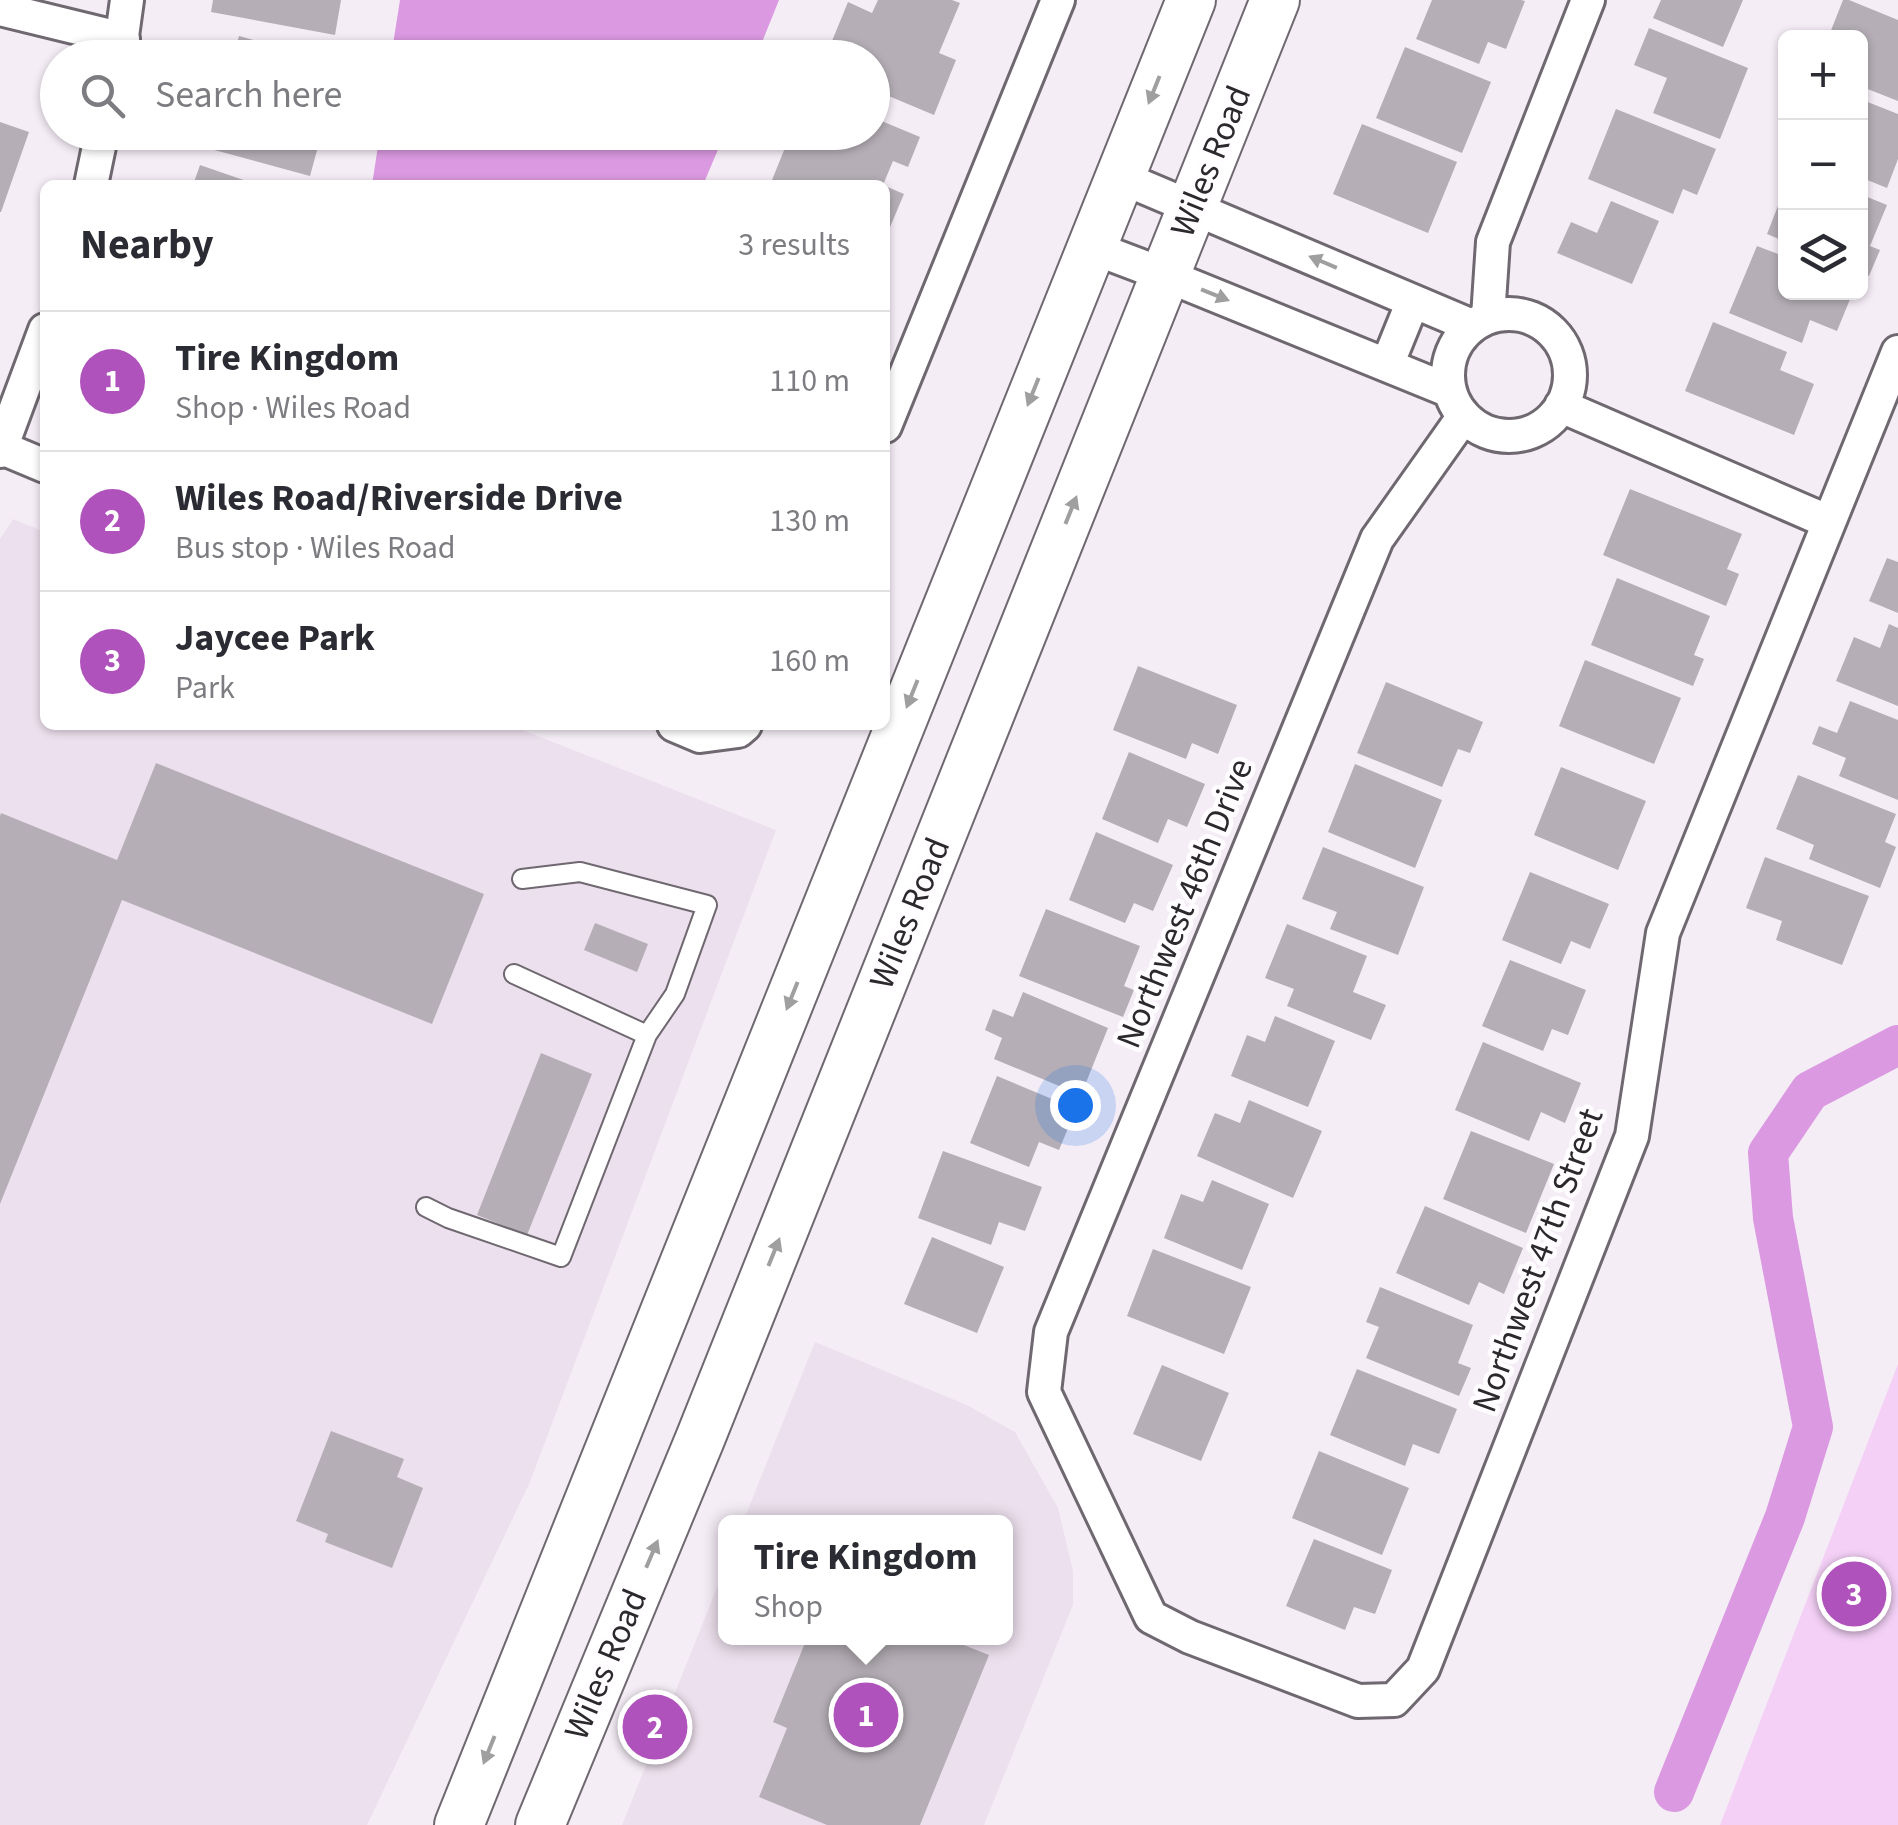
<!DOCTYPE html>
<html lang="en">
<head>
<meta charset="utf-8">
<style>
	:root { --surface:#fff; --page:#f2f2f3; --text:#2b2b33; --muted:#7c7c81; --line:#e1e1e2; --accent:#b052bb }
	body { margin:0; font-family:"Source Sans 3",sans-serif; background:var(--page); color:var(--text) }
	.controls { position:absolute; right:30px; top:30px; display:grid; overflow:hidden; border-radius:15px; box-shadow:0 2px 8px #0004 }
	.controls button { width:90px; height:90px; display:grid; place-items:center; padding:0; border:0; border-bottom:2px solid var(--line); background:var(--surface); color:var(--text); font:50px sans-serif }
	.you { position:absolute; left:1075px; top:1105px; width:35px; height:35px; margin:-25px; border:8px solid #fff; border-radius:50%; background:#1a73e8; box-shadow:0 0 0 15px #1a73e833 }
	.badge { display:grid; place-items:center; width:65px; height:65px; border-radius:50%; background:var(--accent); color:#fff; font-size:32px; font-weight:700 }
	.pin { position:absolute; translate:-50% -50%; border:5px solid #fff; box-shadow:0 2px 10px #0006 }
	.popup { position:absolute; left:718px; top:1515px; width:295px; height:130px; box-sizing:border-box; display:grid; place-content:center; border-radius:15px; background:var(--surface); filter:drop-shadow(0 2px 8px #0005); font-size:32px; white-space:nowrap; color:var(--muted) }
	.popup b { font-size:38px; color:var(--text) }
	.popup::after { content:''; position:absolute; left:50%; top:100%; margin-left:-20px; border:20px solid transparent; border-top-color:var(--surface) }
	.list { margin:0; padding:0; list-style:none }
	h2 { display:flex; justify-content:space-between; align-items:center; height:130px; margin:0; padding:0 40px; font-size:42px }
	h2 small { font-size:32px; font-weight:400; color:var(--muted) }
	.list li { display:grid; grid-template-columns:65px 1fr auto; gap:30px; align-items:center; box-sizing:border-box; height:140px; padding:0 40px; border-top:2px solid var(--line) }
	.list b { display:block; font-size:38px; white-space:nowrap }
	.list p { margin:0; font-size:32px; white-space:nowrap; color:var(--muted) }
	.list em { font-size:32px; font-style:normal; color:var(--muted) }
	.icon { flex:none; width:55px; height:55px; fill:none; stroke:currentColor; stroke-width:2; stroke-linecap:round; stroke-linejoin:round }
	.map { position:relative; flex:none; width:1898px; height:1825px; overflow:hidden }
	.search { position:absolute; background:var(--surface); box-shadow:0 2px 8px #0004; left:40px; top:40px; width:850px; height:110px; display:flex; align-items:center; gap:25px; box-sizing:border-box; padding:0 35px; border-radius:55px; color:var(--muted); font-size:38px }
	.panel { position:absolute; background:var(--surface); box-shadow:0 2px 8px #0004; left:40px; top:180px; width:850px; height:550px; border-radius:15px }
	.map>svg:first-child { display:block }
	.built { fill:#ede0ee }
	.green { fill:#f4d0f7 }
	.water { fill:#da99e0 }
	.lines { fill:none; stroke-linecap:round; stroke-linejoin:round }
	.canal { stroke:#da99e0; stroke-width:40 }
	.building { fill:#b5aeb6 }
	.lane-casing { stroke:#6f6870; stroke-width:22 }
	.street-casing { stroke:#6f6870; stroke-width:38 }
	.secondary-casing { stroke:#6f6870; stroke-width:52 }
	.lane { stroke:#fff; stroke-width:18 }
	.street { stroke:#fff; stroke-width:32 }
	.secondary { stroke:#fff; stroke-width:48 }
	.oneway { fill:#a09fa0 }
	.labels { text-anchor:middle; stroke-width:9; stroke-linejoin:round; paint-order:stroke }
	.street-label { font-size:35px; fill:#2b292c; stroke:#fffdff }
</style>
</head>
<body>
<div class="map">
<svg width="1898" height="1825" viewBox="0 0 1898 1825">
	<rect width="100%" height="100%" fill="#f5edf6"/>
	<path class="built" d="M13,519L45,532V725H510L776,830L530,1482L367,1825H0V539Z
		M815,1342L967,1405L1015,1432L1058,1508L1073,1571V1605L984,1825H622L726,1565V1638H1006V1522H743Z"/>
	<path class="green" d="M1898,1364V1825H1720Z"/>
	<path class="water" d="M400,0H779L756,57H391Z
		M380,133V132L725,133L703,185H372Z"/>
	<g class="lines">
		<path class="canal" d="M1674,1792L1785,1517L1813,1427L1773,1218L1768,1153L1810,1091L1898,1045"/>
	</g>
	<path class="building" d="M213,0H341L335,35L211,12Z
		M878,0H952L960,3L939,53L956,60L934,115L872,89V58H825L848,2L872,13Z
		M1432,0H1521L1525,1L1506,49L1488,42L1479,64L1416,39Z
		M1661,0H1743L1723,47L1653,18Z
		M1843,0H1849L1898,20V101L1860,86V38H1828Z
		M1649,28L1748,68L1720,139L1653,113L1667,78L1634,65Z
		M239,36L311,56V58H233Z
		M1405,47L1491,82L1462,153L1376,118Z
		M1860,99L1898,114V159L1887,188L1860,177Z
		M1616,109L1716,149L1697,195L1683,189L1673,214L1588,179Z
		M872,117L920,137L908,167L893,161L883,185H770L791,133L814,143L818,132H872Z
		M0,122L29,132L1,212H0Z
		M1362,124L1457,162L1428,233L1333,194Z
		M199,132H322L310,176L196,145Z
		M200,165L255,184V185H193Z
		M885,186L904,194L885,239Z
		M1785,188H1786V242L1767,234Z
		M1860,194L1887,205L1870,246L1880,250L1869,276L1860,272Z
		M1611,201L1659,221L1632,284L1557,253L1571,222L1597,233Z
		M1757,246L1786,257V292H1853L1837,331L1810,320L1802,343L1729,313Z
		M1713,322L1787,352L1780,370L1814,384L1794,435L1685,391Z
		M1630,489L1742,534L1727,569L1739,574L1726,606L1603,555Z
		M1887,558L1898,562V613L1869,601Z
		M1617,578L1710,616L1694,655L1704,659L1693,686L1591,645Z
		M1889,624L1898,628V706L1836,681L1854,637L1880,648Z
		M1585,660L1681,698L1654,764L1559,726Z
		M1138,666L1237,705L1218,754L1192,743L1186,759L1113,730Z
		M1386,682L1483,722L1470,753L1458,749L1442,787L1357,753Z
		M1850,701L1898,720V800L1839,776L1846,758L1812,744L1819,726L1837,733Z
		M1129,752L1205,784L1187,827L1168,819L1158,843L1102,819Z
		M156,763L484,894L432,1024L122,900L0,1204V816L1,813L117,860Z
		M1355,764L1442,800L1415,868L1328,832Z
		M1561,767L1646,801L1618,870L1534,835Z
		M1798,775L1896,814L1885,842L1896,847L1880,888L1809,859L1814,845L1776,829Z
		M1096,832L1173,865L1153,911L1134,903L1125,923L1069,900Z
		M1323,847L1424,887L1398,955L1330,929L1337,912L1302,899Z
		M1765,857L1869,896L1842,965L1776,940L1782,921L1746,908Z
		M1530,872L1609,904L1590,949L1571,941L1561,964L1502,940Z
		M1046,909L1140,946L1124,986L1134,990L1123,1017L1019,976Z
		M595,923L648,944L637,972L584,950Z
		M1287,924L1367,956L1353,992L1386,1005L1371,1040L1287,1006L1294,989L1265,978Z
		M1510,960L1586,990L1568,1035L1552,1029L1543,1051L1482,1026Z
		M1023,992L1108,1028L1081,1095L994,1059L1002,1038L985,1030L993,1009L1013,1017Z
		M1275,1016L1335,1041L1308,1107L1231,1076L1247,1035L1265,1042Z
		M1483,1042L1581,1083L1565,1123L1541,1112L1529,1141L1455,1110Z
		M541,1053L592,1074L527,1235L477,1215Z
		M997,1076L1076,1109L1059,1150L1039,1142L1029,1167L970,1143Z
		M1249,1100L1322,1131L1293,1198L1197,1156L1215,1113L1240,1123Z
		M1471,1131L1554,1164L1526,1233L1443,1199Z
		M943,1151L1042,1187L1025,1231L999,1222L991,1245L918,1218Z
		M1212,1180L1269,1204L1242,1270L1164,1238L1181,1194L1203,1202Z
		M1425,1206L1523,1248L1504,1294L1479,1282L1469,1305L1396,1273Z
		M932,1237L1004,1267L977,1333L904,1304Z
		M1153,1249L1251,1287L1224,1354L1127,1316Z
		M1380,1287L1473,1325L1458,1363L1471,1368L1459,1396L1366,1358L1379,1327L1366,1322Z
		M1162,1365L1229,1393L1201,1461L1133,1434Z
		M1357,1369L1457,1409L1439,1454L1413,1444L1405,1466L1330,1435Z
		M331,1431L404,1459L397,1477L423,1488L392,1568L325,1542L328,1534L296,1521Z
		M1319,1451L1409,1488L1382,1555L1292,1518Z
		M1314,1539L1392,1570L1375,1614L1354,1607L1345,1630L1286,1606Z
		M807,1638H863L870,1641L872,1638H946L989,1655L920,1825H827L759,1797L787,1728L773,1722Z"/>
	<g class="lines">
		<g class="lane-casing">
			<path id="lane" d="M522,879L580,872L707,905L675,994L647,1035
				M426,1207L448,1218L561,1257L647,1035L514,974"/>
		</g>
		<g class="street-casing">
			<path id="street" d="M0,9L123,39
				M119,58L127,0
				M1120,177L1472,326
				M91,185L102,132
				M1091,247L1165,275L1450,391
				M1448 375a61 61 0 1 1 122 0a61 61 0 1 1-122 0Z
				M1488,317L1493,242L1588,0
				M1387,365L1413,301
				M1561,406L1829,522
				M1464,416L1377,539L1051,1332L1044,1392L1151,1617L1190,1637L1358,1701L1394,1700L1423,1669L1632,1136L1663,933L1898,352
				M885,426L1058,0
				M2,448L45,466
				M0,451L45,330
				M674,725L700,736L738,731L745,725"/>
		</g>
		<g class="secondary-casing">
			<path id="secondary" d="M459,1825L1191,0
				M540,1825L700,1439L1275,0"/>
		</g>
		<use href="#lane" class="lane"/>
		<use href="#street" class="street"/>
		<use href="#secondary" class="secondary"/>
	</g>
	<defs><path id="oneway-solid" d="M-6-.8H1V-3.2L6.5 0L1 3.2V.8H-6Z" transform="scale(2.5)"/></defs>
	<g class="oneway">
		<use href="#oneway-solid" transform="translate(1154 90) rotate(112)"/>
		<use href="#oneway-solid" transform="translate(1323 262) rotate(-157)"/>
		<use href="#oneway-solid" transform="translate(1215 295) rotate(22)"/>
		<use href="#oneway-solid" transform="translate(1033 392) rotate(112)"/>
		<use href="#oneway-solid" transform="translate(1071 510) rotate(-68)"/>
		<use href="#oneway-solid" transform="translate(912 694) rotate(112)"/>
		<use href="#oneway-solid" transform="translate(792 996) rotate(112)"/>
		<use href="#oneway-solid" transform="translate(774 1252) rotate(-68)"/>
		<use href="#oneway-solid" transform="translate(652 1554) rotate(-67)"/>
		<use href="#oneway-solid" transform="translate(489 1750) rotate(112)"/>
	</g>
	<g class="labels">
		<g class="street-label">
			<text transform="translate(1210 161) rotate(-68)" y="12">Wiles Road</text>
			<text transform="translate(1184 903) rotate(-68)" y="12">Northwest 46th Drive</text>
			<text transform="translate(909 913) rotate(-68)" y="12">Wiles Road</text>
			<text transform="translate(1537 1260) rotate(-70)" y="12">Northwest 47th Street</text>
			<text transform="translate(605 1664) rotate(-67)" y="12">Wiles Road</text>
		</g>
	</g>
</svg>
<div class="controls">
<button>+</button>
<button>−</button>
<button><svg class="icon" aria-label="layers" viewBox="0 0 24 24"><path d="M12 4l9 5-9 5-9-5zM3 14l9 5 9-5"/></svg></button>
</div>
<div class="you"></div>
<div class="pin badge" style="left:866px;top:1715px">1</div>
<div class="popup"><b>Tire Kingdom</b>Shop</div>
<div class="pin badge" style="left:655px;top:1727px">2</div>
<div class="pin badge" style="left:1854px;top:1594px">3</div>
<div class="search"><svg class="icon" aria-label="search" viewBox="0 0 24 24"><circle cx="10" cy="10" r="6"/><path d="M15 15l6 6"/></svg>Search here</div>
<section class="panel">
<h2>Nearby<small>3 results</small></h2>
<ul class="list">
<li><span class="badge">1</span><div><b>Tire Kingdom</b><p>Shop · Wiles Road</p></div><em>110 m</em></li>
<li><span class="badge">2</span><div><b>Wiles Road/Riverside Drive</b><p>Bus stop · Wiles Road</p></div><em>130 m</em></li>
<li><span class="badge">3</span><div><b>Jaycee Park</b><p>Park</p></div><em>160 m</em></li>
</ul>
</section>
</div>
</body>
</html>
